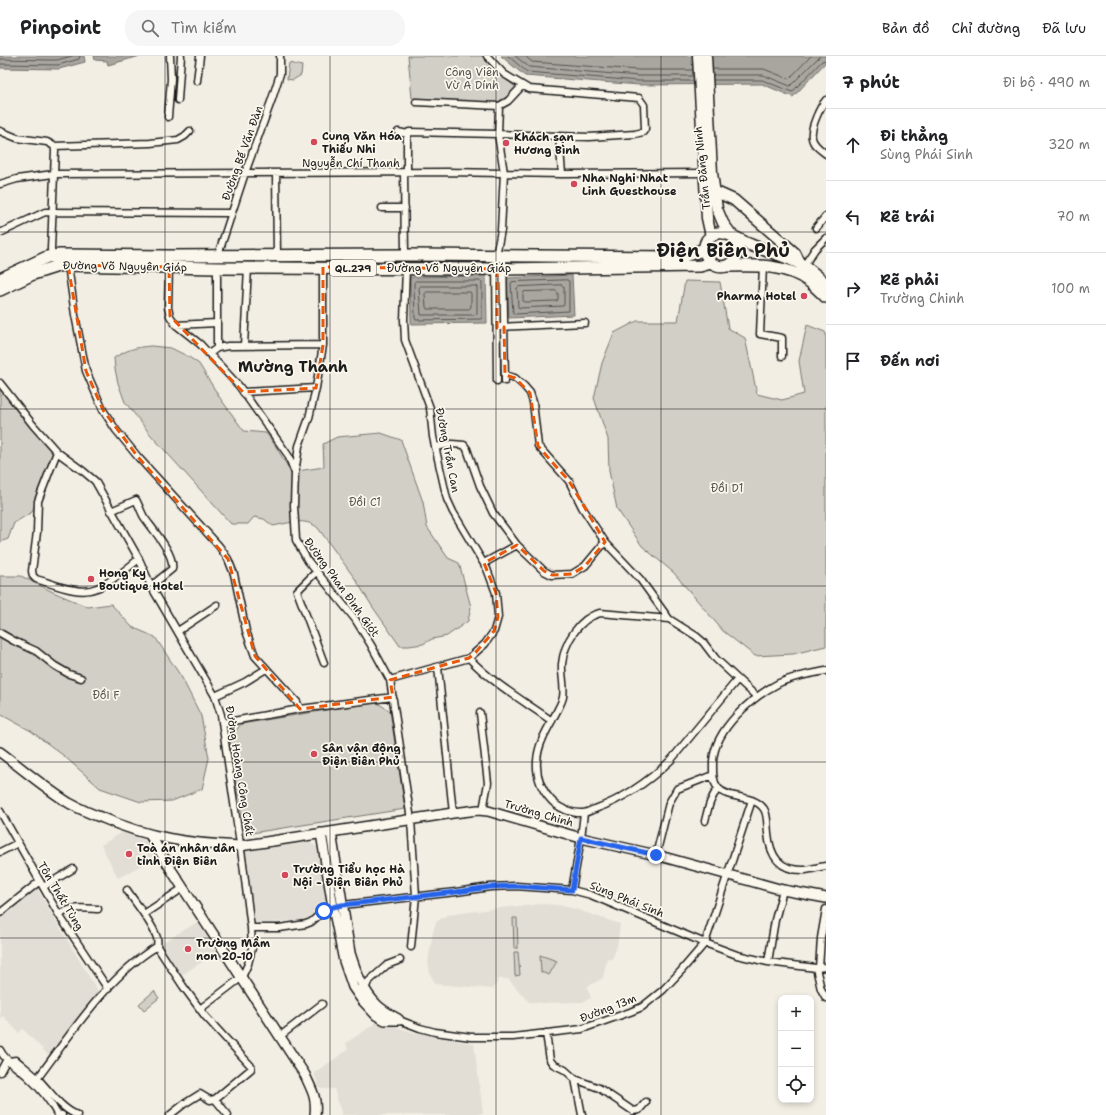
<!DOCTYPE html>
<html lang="vi">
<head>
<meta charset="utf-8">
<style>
	:root { --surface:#fff; --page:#f6f6f6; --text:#202124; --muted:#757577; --line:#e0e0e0 }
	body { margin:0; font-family:"Shantell Sans",sans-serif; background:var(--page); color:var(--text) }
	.controls { position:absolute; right:12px; bottom:12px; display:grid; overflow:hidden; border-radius:8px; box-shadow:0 2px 6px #0003 }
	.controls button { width:36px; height:36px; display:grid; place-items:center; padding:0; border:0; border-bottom:1px solid var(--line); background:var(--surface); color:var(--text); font:20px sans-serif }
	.stop { position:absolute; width:12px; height:12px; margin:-9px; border:3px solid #2563eb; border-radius:50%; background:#fff }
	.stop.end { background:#2563eb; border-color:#fff; box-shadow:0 1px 4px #0008 }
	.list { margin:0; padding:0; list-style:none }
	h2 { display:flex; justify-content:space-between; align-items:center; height:52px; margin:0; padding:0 16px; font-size:17px }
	h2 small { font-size:13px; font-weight:400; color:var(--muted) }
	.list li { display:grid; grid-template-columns:26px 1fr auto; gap:12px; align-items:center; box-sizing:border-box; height:72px; padding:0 16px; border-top:1px solid var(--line) }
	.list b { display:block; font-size:15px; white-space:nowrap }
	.list p { margin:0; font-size:13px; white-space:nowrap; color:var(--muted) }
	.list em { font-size:13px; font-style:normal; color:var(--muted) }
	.icon { flex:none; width:22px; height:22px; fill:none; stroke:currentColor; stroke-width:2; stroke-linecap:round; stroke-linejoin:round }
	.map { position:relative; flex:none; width:826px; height:1059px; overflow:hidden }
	header { display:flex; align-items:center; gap:24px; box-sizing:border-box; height:56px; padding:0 20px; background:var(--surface); border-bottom:1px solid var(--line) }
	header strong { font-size:19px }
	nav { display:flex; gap:22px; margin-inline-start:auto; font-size:14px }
	.search { width:280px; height:36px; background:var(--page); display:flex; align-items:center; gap:10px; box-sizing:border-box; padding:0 14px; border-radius:16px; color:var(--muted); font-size:15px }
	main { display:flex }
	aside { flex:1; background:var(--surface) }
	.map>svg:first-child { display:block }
	.built { fill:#e2ded5 }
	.green { fill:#d2cfc6; stroke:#777671 }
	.water { fill:#a9a6a0; stroke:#716f6b }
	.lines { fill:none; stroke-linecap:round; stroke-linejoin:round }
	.shore { stroke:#545351; stroke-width:1 }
	.street-casing { stroke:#1c1c1c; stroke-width:9 }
	.secondary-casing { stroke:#1c1c1c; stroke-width:12 }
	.primary-casing { stroke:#1c1c1c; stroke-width:13 }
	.highway-casing { stroke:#1c1c1c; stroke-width:14 }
	.street { stroke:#fbf7ec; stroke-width:6 }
	.secondary { stroke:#fbf7ec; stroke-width:9 }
	.primary { stroke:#fbf7ec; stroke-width:10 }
	.highway { stroke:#fbf7ec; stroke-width:11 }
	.route { stroke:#2563eb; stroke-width:5 }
	.marked { fill:none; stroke:#e8590c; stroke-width:3; stroke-dasharray:8 5; stroke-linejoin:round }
	.grid { fill:none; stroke:#1c1c1c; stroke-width:1; stroke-opacity:0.55 }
	.poi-dot { fill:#d1495b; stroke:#fbf7ec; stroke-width:1.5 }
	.labels { text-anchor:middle; stroke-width:3.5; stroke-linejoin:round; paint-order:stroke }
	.shield { fill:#fbf7ec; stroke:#5f5e5a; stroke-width:1 }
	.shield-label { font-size:10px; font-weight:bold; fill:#1c1c1c }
	.park-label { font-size:11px; fill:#53524f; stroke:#fbf7ec }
	.poi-label { font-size:11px; font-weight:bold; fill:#1c1c1c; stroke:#fbf7ec; text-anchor:start }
	.street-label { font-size:11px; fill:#1c1c1c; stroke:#fbf7ec }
	.district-label { font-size:15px; font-weight:bold; fill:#1c1c1c; stroke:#fbf7ec }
	.town-label { font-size:19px; font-weight:bold; fill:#1c1c1c; stroke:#fbf7ec }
</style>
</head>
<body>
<header>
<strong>Pinpoint</strong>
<div class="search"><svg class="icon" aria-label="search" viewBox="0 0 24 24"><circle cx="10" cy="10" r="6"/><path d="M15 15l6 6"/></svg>Tìm kiếm</div>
<nav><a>Bản đồ</a><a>Chỉ đường</a><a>Đã lưu</a></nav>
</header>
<main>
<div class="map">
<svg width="826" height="1059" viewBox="0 0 826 1059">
	<rect width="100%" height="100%" fill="#f2eee4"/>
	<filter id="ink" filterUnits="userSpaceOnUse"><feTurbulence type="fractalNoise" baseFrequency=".025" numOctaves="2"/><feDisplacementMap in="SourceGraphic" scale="8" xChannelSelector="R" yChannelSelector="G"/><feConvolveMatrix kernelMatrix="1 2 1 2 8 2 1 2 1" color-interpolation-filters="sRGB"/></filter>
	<g filter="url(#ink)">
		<path class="built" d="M123,776L145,784L155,802L118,822L101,789Z
			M306,784L317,791L327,849L321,852L309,861L301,864L256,868L245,796L273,789Z
			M37,833L100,939L49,1000L23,973L19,977L3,960L0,962V863Z
			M542,848L558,849L575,853L620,868L617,891L612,903L607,902L603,922L587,931L591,942L582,946L545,947L529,946L508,923H499L493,933L436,928L430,918L428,906L433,876L436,866L447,859L499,852Z
			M198,866L217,897L178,921L158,889Z
			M379,965L412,976L474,988L483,1057L474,1059H342L334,1033H320L314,1017L348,994L346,987Z"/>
		<path class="green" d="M408,0H482L505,23L517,32L500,47L412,42Z
			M289,7L302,10L301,19L293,24L287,23Z
			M685,225L720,226L728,272L745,282L757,338L782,344L804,338L799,305L807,269L825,276L826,278V590L793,598L755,600L723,575L674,517L642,490L617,453L609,415L608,383L594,342L602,307L614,277L637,265H678Z
			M151,290L171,292L189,301L199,308L220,342L244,375L266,377L275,389L291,416L324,411L323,388L337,381L381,377L401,384L423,446L427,471L448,502L459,507L471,551L468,565L447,580L432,583L423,588L409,590H400L372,550L356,524L318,472C305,461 289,467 273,470L264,463L254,461L248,468H231L150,378L125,346L118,327L115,313L114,302C126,294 136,291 151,290Z
			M0,333L30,371L53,397L32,456L14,467L8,483L0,486Z
			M0,520H21L53,536L88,551L111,548L132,571L155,581L182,622L201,660L209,702L202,733L172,745L141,746L100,732L64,700L31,675L0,658Z
			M376,646L390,655L405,753L245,778L233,713L230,683L241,668Z
			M513,862H517L518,892H514Z
			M514,896H518L520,919L515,920Z
			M540,899L557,905L549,919L541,916Z
			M154,935L159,942L144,954L139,948Z"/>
		<path class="water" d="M0,0H84L85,6L59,13L0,12Z
			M94,0H140L108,9L107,5L95,4Z
			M501,0H826V6L793,41L762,28L639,29L525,20Z
			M572,219L574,259L509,262L507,222Z
			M486,220L487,267L411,268L410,221Z"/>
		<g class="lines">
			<path class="shore" d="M508,0L527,16L639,25H693
				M515,0L529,11L639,20H693
				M525,0L532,6L639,14H693
				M0,3L50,4H57L72,0
				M0,8L58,9L79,3L80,0
				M713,13H764L789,23L811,0
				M713,19H763L790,30L820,0
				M713,24H762L792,36L822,5L826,4
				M567,224L569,225V255L515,258L513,257L511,228L512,226Z
				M416,225H481L482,226V262L481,263L416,264L415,262L414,227Z
				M562,229L564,231V249L563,250L519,252L518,251L517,232L518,231Z
				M421,230H476L477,231V257L475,259H421L419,232Z
				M556,235L558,237V243L557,245L525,246L523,245V238L524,236Z
				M427,236H470L471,237V251L469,253H427L426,251L425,238Z"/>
			<g class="street-casing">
				<path id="street" d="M487,0L504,18L529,33L639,42L644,49L645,73L643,76L635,78L589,81L498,78L499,50
					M197,25L200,0
					M178,44L181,0
					M826,44C820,51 810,72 812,82C813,89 821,94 826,98
					M416,46L499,50L508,45L522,30
					M168,61L171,23L170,0
					M0,75L17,82L47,86L54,90L55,94L51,193L52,200
					M398,76L408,78
					M559,80L562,118
					M54,90L150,87L178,84L185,80L190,75
					M404,116L405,199
					M407,116V82L409,76L498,78L504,117L501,174L496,200L497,325
					M276,117L277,199
					M0,128L17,123L53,118L448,116L562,118L704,117
					M382,152H405
					M816,172L826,160
					M0,177L45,156L231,157
					M218,199L245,117L272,43L280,18V0
					M503,199L505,325
					M68,209L75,259L86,315L103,354L116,374L138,401L219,490L228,503L234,518L246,575L255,600L297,646L300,653
					M169,210L168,252L170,260L176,269L200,288L239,330L288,399L295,417
					M763,210L760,278L782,282V300
					M323,211V289L316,332L309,362L299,390L295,417L294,449L296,484L308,505L355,563L371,589L390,624L411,764L416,840L411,891
					M803,211L815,193L826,182
					M176,269L217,267
					M500,271L585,267
					M244,290L248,211
					M217,292V212
					M209,298L217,292L228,290L323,289
					M505,319L515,322L524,330L530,337L533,346L538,390L569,425L582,451L605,486L640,523L669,563L696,580L703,586L716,603L757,641
					M0,327L33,369L57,396L83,415L95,425L139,503L151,530L215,640L221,659L243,808L251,872L252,892L248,908L242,921L200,953
					M243,336L316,332
					M435,391L452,388L464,389L467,393L480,430L493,457L517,489L544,515L552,519L572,518L585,510L605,486
					M57,396L38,445L37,476L32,515L33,520L36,523C54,528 79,540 97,532C112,526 126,513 139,503
					M111,455L136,444C139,449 141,456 144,461C153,474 175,498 172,513L151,530
					M484,507L517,489
					M316,516L297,535L324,607
					M669,563L600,557C579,562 564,587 562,608C561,618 565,630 563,641C562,646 559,651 557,655C549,671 538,686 537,705C536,719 541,733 551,744C558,752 572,758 583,757C587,757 591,754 595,753C623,743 649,725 671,704L737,624
					M178,575L217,549
					M0,577L14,585L36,595L55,610L69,618L81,622
					M469,602C492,627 524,645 552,665
					M438,611L453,757
					M826,615C810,618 794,620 779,627C752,641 715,673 713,705C713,714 712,725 718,732C728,744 754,738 764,753C768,759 767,769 768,777C770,800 779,815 805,814C812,813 819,811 826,810
					M390,624L469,602L485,588L494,575L498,561L496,537L487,513L453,456L447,443L433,381L430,352L405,284L404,264L406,212
					M215,640L245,626L266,613
					M480,657L488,727L483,754
					M222,667L300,653L393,641
					M0,755L59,859L108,933
					M705,765C708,753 710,742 718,733
					M0,796L18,787
					M656,799L669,747L677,733L713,719
					M43,831L73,813
					M127,834C136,848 152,866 157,882C158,885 157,889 157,892
					M572,834L581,782L584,757
					M343,849L456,836L490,831L516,830L572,834L591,839L705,887L737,899L768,906L816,912L826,911
					M0,857L40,825
					M144,858L183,832
					M59,859C71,850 83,852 98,853
					M251,872H279L306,868L311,866L324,855L333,851
					M768,906L775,864L783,834
					M816,912L821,933L826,942
					M819,912L821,882L826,853
					M365,933L368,926L387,909L400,904
					M399,964L420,972L435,976L471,981H513L582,973L630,956L642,951L663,934L681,915L705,887L752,744
					M546,977L550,1004L553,1008L565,1014L575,1023L599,1032L633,1055L639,1054L646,1046
					M279,981L322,948
					M0,994C5,1005 17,1011 26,1019C38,1030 50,1044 57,1058L62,1059
					M9,1005L16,1004C23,1010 31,1016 38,1023C50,1035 60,1052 77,1059
					M0,1016L7,1003
					M37,1023C71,978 108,920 156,891L158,892L183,930L205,960L251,1010V1013L215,1043L210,1044L200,1038L184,1048L170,1059
					M575,1023L582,1059
					M215,1043L228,1059"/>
			</g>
			<g class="secondary-casing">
				<path id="secondary" d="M0,696C23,713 45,732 69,747C80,753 91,758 103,762C149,782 190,788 240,790L453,757L478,754L488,755L581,782L656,799L783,834L826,842
					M331,776L350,897C356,916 363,935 377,949C383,955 391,959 398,963
					M321,777L333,851L344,905L353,931L362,944L376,959L385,964H399
					M150,779L172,815L305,1019C312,1035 317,1041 315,1059"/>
			</g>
			<g class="primary-casing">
				<path id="primary" d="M698,0L707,162L711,180
					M706,0L712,117L717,153L723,167L734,182
					M714,135L734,144L795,197L800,207"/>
			</g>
			<g class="highway-casing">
				<path id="highway" d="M734,182C747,208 717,221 707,201C704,196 704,189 707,184C711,179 717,176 723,177C732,178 742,186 751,189C768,196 786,199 802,209C811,214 818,221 826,228
					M727,210C756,209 786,208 810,226C816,231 821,236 826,241
					M0,223L47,201L60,199L169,200L405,199L677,201L691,198L704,193
					M0,234L33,218L61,209L217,212L497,213L700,210L711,207"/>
			</g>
			<use href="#street" class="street"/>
			<use href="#secondary" class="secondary"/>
			<use href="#primary" class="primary"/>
			<use href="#highway" class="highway"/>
		</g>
	</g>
	<g class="lines" filter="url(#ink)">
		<path class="route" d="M324,855L333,851L342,849L456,836L490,831L516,830L572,834L581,782L656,799"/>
	</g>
	<path class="marked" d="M68,209L169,211L170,260L243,336L316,332L323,289V211L497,213V272L504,271L505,319L515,322L530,337L538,390L569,425L605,486L585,510L572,518L552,519L544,515L517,489L484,507L496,537L498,561L494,575L476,596L469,602L390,624L393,641L300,653L255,600L228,503L138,401L103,354L86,315Z"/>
	<path class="grid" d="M165,0V1059M330,0V1059M496,0V1059M661,0V1059M0,176H826M0,353H826M0,530H826M0,706H826M0,882H826"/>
	<g class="poi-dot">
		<circle cx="314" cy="86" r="4"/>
		<circle cx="506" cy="87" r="4"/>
		<circle cx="574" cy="128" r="4"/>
		<circle cx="804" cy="240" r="4"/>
		<circle cx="91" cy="523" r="4"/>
		<circle cx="314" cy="698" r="4"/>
		<circle cx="129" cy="798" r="4"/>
		<circle cx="285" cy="819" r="4"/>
		<circle cx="188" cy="893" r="4"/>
	</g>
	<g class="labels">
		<rect class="shield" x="330" y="204" width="46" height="16" rx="3"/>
		<g class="shield-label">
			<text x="353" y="216">QL.279</text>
		</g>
		<g class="park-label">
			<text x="472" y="20">Công Viên<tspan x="472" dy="13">Vừ A Dính</tspan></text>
			<text x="727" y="436">Đồi D1</text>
			<text x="365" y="450">Đồi C1</text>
			<text x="106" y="643">Đồi F</text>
		</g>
		<g class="poi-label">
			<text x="322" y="84">Cung Văn Hóa<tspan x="322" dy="13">Thiếu Nhi</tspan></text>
			<text x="514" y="85">Khách sạn<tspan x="514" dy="13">Hương Bình</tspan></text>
			<text x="582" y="126">Nha Nghi Nhat<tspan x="582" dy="13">Linh Guesthouse</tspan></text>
			<text x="796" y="244" text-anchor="end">Pharma Hotel</text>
			<text x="99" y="521">Hong Ky<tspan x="99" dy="13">Boutique Hotel</tspan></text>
			<text x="322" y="696">Sân vận động<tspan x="322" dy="13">Điện Biên Phủ</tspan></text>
			<text x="137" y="796">Toà án nhân dân<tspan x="137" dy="13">tỉnh Điện Biên</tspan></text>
			<text x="293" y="817">Trường Tiểu học Hà<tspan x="293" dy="13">Nội - Điện Biên Phủ</tspan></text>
			<text x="196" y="891">Trường Mầm<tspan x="196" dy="13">non 20-10</tspan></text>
		</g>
		<g class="street-label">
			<text transform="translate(242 97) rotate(-70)" y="4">Đường Bế Văn Đàn</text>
			<text x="351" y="111">Nguyễn Chí Thanh</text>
			<text transform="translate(702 112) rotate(-96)" y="4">Trần Đăng Ninh</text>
			<text transform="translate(125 210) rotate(1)" y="4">Đường Võ Nguyên Giáp</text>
			<text x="449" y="216">Đường Võ Nguyên Giáp</text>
			<text transform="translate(448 394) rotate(79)" y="4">Đường Trần Can</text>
			<text transform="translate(342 531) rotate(54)" y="4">Đường Phan Đình Giót</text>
			<text transform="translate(240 715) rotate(81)" y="4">Đường Hoàng Công Chất</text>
			<text transform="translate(539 757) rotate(16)" y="4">Trường Chinh</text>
			<text transform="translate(61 840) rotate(59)" y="4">Tôn Thất Tùng</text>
			<text transform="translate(627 843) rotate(22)" y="4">Sùng Phái Sinh</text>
			<text transform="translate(608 952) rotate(-21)" y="4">Đường 13m</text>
		</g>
		<g class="district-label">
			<text x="293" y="316">Mường Thanh</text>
		</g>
		<g class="town-label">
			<text x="723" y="201">Điện Biên Phủ</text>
		</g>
	</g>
</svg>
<div class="controls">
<button>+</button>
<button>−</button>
<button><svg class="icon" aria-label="locate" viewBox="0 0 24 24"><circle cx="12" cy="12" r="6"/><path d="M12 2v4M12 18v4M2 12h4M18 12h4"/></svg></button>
</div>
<div class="stop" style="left:324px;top:855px"></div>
<div class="stop end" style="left:656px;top:799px"></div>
</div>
<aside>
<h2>7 phút<small>Đi bộ · 490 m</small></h2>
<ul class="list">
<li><svg class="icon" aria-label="ahead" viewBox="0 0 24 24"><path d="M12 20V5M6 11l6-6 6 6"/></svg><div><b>Đi thẳng</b><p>Sùng Phái Sinh</p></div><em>320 m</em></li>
<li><svg class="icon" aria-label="left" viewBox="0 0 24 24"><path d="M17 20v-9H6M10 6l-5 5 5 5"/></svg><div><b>Rẽ trái</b></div><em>70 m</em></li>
<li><svg class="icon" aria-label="right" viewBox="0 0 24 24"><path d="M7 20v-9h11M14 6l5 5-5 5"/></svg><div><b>Rẽ phải</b><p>Trường Chinh</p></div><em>100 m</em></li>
<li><svg class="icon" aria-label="arrive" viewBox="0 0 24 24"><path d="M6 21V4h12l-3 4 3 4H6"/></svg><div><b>Đến nơi</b></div></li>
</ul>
</aside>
</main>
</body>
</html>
